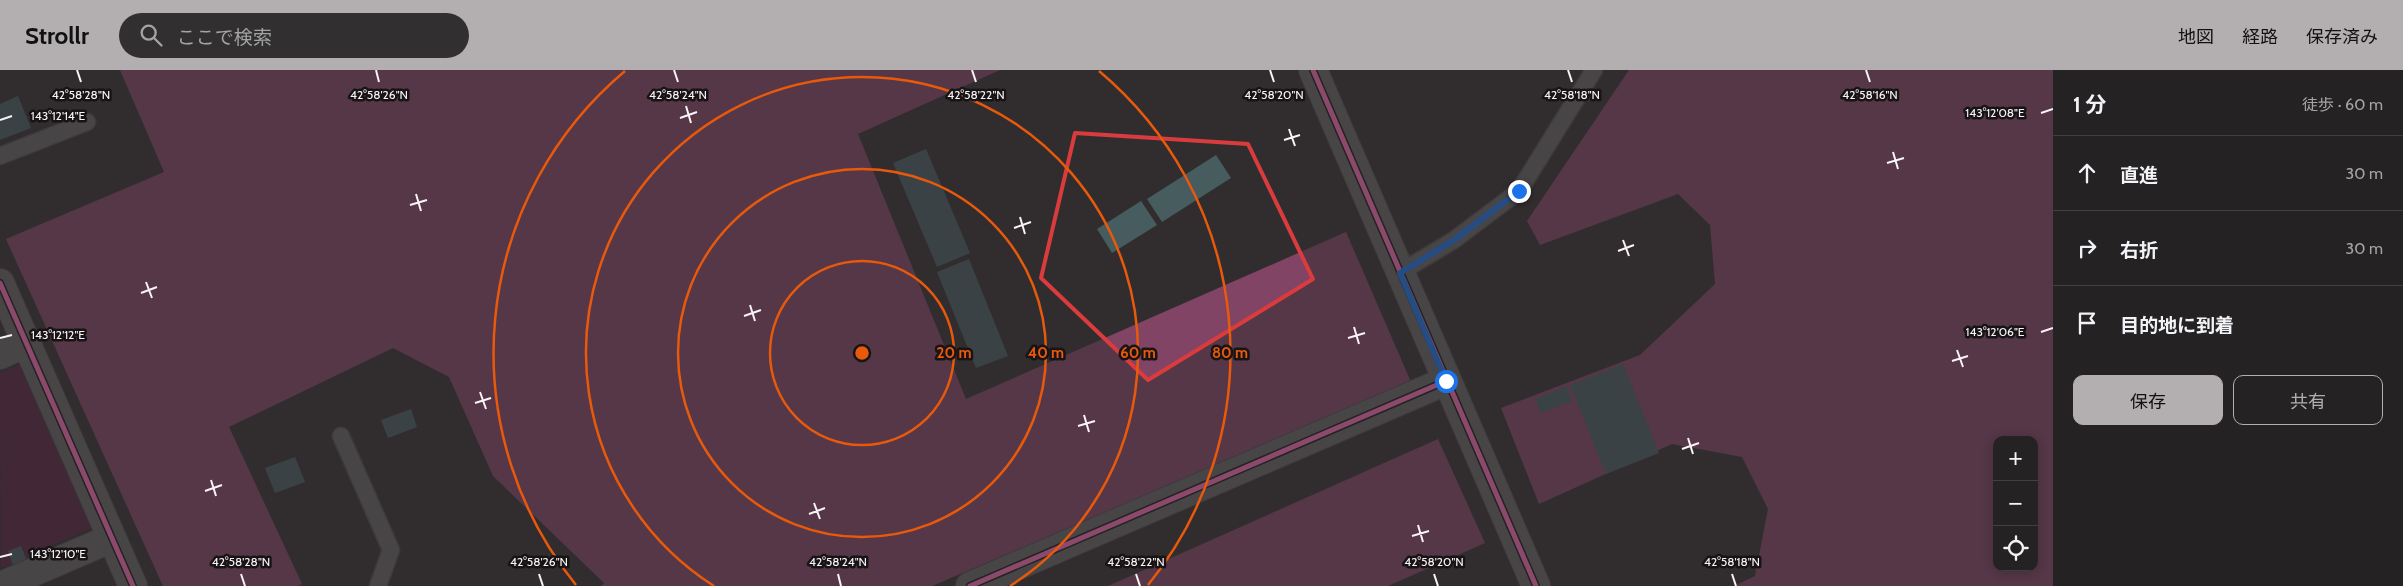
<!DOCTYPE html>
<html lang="ja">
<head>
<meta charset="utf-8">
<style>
	:root { --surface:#252223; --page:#312f30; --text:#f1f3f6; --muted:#a3a4a6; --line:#423f41; --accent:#b3aeb0 }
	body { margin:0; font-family:Cabin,"Noto Sans JP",sans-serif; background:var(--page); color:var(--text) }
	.controls { position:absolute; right:15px; bottom:15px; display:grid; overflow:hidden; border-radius:10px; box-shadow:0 2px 12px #0003 }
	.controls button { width:45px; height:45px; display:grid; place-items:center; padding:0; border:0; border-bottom:1px solid var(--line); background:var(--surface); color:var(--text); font:25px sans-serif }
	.stop { position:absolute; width:15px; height:15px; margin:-11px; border:4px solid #1a73e8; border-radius:50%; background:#fff }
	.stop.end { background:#1a73e8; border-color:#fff; box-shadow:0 1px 5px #0008 }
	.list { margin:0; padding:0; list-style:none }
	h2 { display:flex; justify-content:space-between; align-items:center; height:65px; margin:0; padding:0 20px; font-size:21px }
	h2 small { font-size:16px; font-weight:400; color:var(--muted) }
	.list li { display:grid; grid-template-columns:32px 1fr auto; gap:15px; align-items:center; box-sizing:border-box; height:75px; padding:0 20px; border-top:1px solid var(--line) }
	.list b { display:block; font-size:19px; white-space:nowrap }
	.list em { font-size:16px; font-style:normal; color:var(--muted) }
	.actions { display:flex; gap:10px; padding:15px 20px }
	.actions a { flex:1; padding:11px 0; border:1px solid var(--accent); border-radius:10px; text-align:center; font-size:18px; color:var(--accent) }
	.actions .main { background:var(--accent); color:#111 }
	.icon { flex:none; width:28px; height:28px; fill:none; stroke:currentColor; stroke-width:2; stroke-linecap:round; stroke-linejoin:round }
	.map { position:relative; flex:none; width:2053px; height:516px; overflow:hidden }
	header { display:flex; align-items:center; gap:30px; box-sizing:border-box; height:70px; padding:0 25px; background:var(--accent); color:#111 }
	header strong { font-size:24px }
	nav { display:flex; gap:28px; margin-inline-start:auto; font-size:18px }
	.search { width:350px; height:45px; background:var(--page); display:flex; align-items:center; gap:12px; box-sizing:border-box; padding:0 18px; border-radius:28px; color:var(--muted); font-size:19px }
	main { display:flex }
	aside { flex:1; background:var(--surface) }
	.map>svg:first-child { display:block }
	.green { fill:#58223f }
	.forest { fill:#814464; fill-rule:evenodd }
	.building { fill:#465c5f }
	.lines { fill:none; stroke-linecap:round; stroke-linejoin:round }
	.lane-casing { stroke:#4e4a4c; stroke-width:19 }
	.street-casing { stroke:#4e4a4c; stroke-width:30 }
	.lane { stroke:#656263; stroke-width:16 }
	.street { stroke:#656263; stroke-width:28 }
	.cycleway-casing { stroke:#181416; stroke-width:8 }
	.cycleway { stroke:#f96db3; stroke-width:5 }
	.route { stroke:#1a73e8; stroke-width:6 }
	.marked { fill:none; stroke:#da3c3d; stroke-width:4; stroke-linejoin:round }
	.ticks { fill:none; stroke:#f9f3f6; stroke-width:2 }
	.ring { fill:none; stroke:#e8590c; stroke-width:2.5 }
	.ticks-label { font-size:12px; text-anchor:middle; fill:#f9f3f6; stroke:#181416; stroke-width:5; stroke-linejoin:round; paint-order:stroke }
	.centre { fill:#e8590c; stroke:#181416; stroke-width:2.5 }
	.ring-label { font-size:15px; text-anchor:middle; font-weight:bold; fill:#e8590c; stroke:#181416; stroke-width:5; stroke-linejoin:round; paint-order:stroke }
</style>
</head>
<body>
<header>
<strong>Strollr</strong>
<div class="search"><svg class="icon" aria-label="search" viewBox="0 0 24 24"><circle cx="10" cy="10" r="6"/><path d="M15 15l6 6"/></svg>ここで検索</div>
<nav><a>地図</a><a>経路</a><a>保存済み</a></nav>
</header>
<main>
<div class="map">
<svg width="2053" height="516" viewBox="0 0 2053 516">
	<rect width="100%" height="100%" fill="#312d2f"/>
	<path class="green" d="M19,295L91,458L1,498L0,303Z"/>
	<path class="forest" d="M120,0H1000L858,64L966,329L1346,162L1411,312L932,516H601L604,513L493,406L449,307L393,278L229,357L302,514L298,516H163L6,169L164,102Z
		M1629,0H2053V516H1734L1755,506L1768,439L1742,387L1672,374L1539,434L1501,338L1640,285L1715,214L1710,155L1678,124L1540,175L1527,151ZM1997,370H2034V497H1997Z
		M1438,369L1485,473L1388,516H1108Z"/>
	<path class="building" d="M18,26L31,58L0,70V34Z
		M926,79L970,183L937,197L893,93Z
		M1216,85L1231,108L1162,152L1147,129Z
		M1141,131L1157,155L1112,183L1097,159Z
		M969,189L1008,286L976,298L937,202Z
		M1623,294L1659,383L1606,404L1570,315Z
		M1567,316L1572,331L1541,343L1535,329Z
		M411,339L417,357L388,368L381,350Z
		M295,387L305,412L275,423L265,398Z
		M21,476L32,503L18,509L8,481Z"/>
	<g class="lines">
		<g class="lane-casing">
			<path id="lane" d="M0,86L87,52
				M1399,203L1454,170L1519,121L1594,0
				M341,366L391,480L378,516"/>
		</g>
		<g class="street-casing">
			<path id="street" d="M1313,0L1536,516
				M0,213L133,516
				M0,285L26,273
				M1,516L112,468
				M970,516L1446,311"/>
		</g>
		<use href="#lane" class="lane"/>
		<use href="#street" class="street"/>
		<g class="cycleway-casing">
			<path id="cycleway" d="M1313,0L1536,516
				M0,213L133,516
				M970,516L1446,311"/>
		</g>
		<use href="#cycleway" class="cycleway"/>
	</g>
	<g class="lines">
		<path class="route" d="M1446,311L1400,203L1454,170L1519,121"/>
	</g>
	<path d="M0 0H2053V516H0ZM1075,63L1248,74L1313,209L1148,310L1041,208Z" fill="#312d2f" fill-opacity=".55" fill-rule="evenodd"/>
	<path class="marked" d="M1075,63L1248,74L1313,209L1148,310L1041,208Z"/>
	<path class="ticks" d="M77,0L81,12M376,0L379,12M674,0L678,12M972,0L976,12M1270,0L1274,12M1568,0L1572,12M1866,0L1870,12M686,36L691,53M2041,43L2053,39M680,48L697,42M0,50L12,46M1289,59L1295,76M1284,70L1300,65M1893,82L1898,99M1887,93L1904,88M416,124L421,141M410,135L427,130M1020,147L1025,164M1014,158L1031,152M1623,170L1629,186M1618,181L1634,175M146,212L152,228M141,223L157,217M750,235L755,251M744,246L761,240M1354,257L1359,274M2041,262L2053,258M0,268L12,265M1348,268L1365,263M1957,280L1963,297M1952,291L1968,286M480,322L486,339M475,333L491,328M1084,345L1089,362M1078,356L1095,351M1688,368L1693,384M1682,379L1699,373M211,410L216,426M205,421L222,415M814,433L820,449M809,444L825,438M1418,455L1423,472M1412,466L1429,461M0,487L12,484M241,504L245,516M539,504L543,516M838,504L841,516M1136,504L1140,516M1434,504L1438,516M1732,504L1736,516"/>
	<g class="ring">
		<circle cx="862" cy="283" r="92"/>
		<circle cx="862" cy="283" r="184"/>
		<path d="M714 516A276 276 0 1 1 1010 516"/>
		<path d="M576 515A368 368 0 0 1 625 1M1099 1A368 368 0 0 1 1148 515"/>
	</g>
	<g class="ticks-label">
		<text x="81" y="29">42°58'28"N</text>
		<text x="379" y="29">42°58'26"N</text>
		<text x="678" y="29">42°58'24"N</text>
		<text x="976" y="29">42°58'22"N</text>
		<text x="1274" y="29">42°58'20"N</text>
		<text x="1572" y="29">42°58'18"N</text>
		<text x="1870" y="29">42°58'16"N</text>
		<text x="1995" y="47">143°12'08"E</text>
		<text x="58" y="50">143°12'14"E</text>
		<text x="1995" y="266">143°12'06"E</text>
		<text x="58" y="269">143°12'12"E</text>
		<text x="58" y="488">143°12'10"E</text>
		<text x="241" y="496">42°58'28"N</text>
		<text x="539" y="496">42°58'26"N</text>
		<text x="838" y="496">42°58'24"N</text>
		<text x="1136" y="496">42°58'22"N</text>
		<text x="1434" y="496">42°58'20"N</text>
		<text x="1732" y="496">42°58'18"N</text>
	</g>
	<circle cx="862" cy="283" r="8" class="centre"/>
	<g class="ring-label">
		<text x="954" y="288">20 m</text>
		<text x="1046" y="288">40 m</text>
		<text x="1138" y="288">60 m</text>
		<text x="1230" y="288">80 m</text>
	</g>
</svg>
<div class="controls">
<button>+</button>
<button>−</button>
<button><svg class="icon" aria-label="locate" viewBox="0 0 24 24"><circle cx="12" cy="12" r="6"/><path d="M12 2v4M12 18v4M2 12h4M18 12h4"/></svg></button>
</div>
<div class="stop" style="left:1446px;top:311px"></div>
<div class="stop end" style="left:1519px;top:121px"></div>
</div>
<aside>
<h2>1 分<small>徒歩 · 60 m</small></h2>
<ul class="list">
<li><svg class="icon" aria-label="ahead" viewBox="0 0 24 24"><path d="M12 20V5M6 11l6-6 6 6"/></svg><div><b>直進</b></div><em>30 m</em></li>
<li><svg class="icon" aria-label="right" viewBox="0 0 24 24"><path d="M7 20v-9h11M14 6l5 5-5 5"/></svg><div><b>右折</b></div><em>30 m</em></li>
<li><svg class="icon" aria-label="arrive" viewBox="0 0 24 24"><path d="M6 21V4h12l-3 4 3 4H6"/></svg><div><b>目的地に到着</b></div></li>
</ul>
<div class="actions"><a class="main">保存</a><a>共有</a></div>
</aside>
</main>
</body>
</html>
